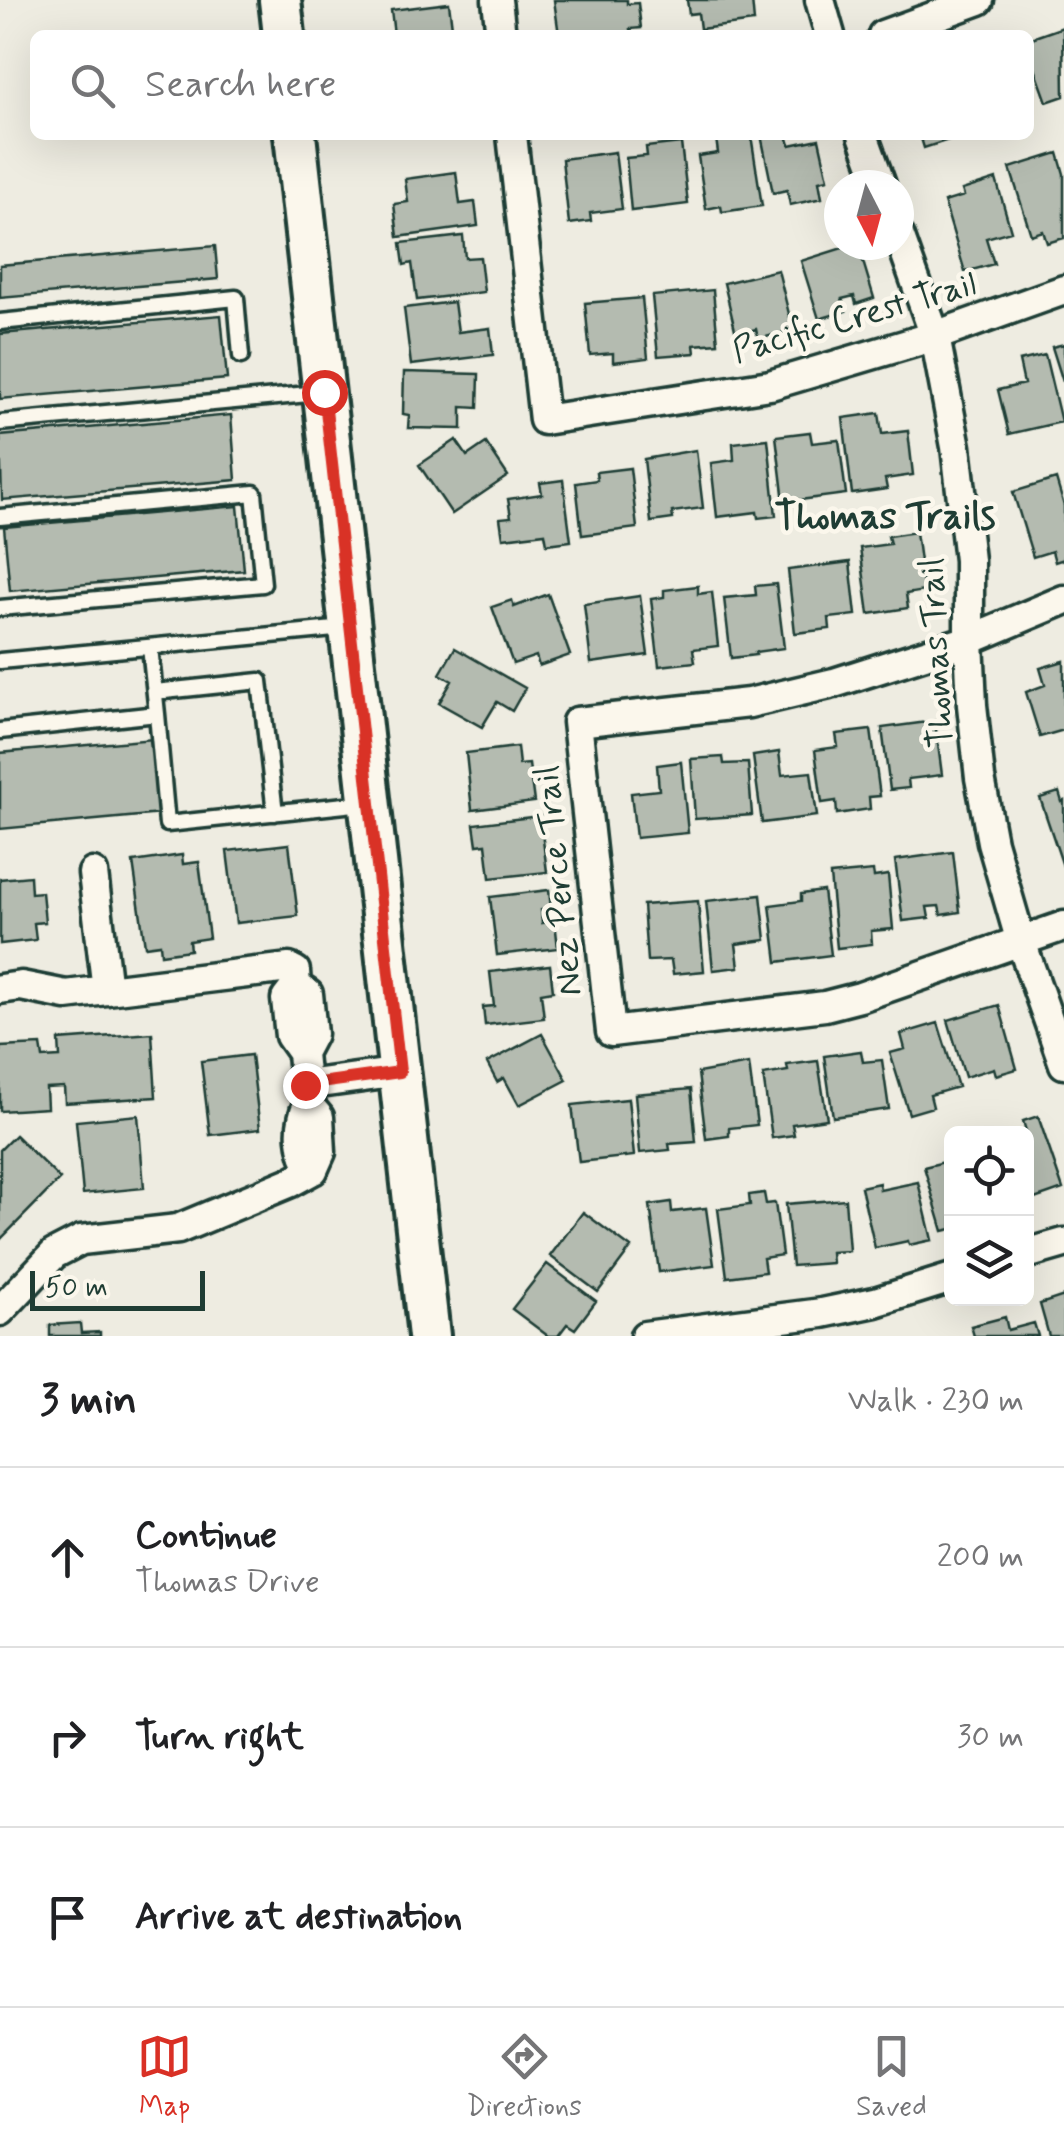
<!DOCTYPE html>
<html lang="en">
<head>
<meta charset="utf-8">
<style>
	:root { --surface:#fff; --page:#f2f2f2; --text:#202124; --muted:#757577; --line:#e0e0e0; --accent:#d93025 }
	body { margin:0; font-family:Mynerve,sans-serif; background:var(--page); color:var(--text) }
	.controls { position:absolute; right:30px; bottom:30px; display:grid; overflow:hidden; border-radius:15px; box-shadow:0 10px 40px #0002 }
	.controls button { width:90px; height:90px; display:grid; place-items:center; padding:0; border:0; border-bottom:2px solid var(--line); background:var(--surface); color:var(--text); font:50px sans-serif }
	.compass { position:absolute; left:824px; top:170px; width:90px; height:90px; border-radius:50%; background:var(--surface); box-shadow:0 10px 40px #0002; rotate:174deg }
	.scale { position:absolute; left:30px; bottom:25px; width:175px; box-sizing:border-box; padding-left:10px; border:5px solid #1f3d34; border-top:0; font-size:28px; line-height:35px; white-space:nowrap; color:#1f3d34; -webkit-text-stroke:8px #fbf7ec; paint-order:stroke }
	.stop { position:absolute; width:30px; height:30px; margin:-22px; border:8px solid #d93025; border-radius:50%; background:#fff }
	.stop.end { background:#d93025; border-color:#fff; box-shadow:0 2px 10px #0008 }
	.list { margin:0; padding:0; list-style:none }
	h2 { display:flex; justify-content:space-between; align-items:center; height:130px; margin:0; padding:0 40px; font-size:42px }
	h2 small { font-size:32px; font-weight:400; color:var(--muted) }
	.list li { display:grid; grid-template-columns:65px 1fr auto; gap:30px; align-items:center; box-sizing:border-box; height:180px; padding:0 40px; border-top:2px solid var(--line) }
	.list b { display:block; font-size:38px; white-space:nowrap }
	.list p { margin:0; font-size:32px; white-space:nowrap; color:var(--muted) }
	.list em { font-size:32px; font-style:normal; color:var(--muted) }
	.icon { flex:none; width:55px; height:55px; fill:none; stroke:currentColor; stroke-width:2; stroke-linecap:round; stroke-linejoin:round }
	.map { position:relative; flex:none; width:1064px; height:1336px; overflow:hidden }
	.search { position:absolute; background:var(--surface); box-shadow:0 10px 40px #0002; left:30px; right:30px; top:30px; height:110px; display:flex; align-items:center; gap:25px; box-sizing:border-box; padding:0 35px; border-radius:15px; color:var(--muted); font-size:38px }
	.sheet { height:670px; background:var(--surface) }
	nav { display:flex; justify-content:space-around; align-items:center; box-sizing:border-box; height:140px; border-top:2px solid var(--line); background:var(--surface); font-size:28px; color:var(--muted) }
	nav a { display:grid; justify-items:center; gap:5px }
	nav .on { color:var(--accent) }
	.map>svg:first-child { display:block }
	.building { fill:#b4bbb0; stroke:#1f3d34; stroke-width:2.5 }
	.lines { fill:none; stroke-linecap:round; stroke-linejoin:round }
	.lane-casing { stroke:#1f3d34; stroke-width:21 }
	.street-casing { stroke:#1f3d34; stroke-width:35 }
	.secondary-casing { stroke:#1f3d34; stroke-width:48 }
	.lane { stroke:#fbf7ec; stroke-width:14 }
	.street { stroke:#fbf7ec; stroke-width:28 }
	.secondary { stroke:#fbf7ec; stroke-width:40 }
	.route { stroke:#d93025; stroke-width:12 }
	.labels { text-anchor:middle; stroke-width:9; stroke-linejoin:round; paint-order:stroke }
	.street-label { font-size:35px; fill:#1f3d34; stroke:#fbf7ec }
	.neighbourhood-label { font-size:38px; font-weight:bold; fill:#1f3d34; stroke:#fbf7ec }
</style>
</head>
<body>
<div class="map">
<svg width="1064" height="1336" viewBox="0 0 1064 1336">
	<rect width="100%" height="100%" fill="#eeece1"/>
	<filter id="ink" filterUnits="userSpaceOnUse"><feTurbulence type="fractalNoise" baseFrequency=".01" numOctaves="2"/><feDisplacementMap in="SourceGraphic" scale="20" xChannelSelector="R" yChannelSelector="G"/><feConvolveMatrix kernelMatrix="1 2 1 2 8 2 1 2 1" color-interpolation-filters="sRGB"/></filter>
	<g filter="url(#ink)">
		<path class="building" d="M554,0H627V4L638,3L641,28L630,29L631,35H559Z
			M687,0H752L754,22L700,29L698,13L689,14Z
			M449,3L453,35H394L391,10Z
			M1063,27L1064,96L1047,102L1029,52V39Z
			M737,135H751L762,206L722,212L721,206L706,209L698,156L718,153L716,138Z
			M761,135H787L790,145L819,139L828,179L819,181L822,198L790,205L787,190L773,193Z
			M920,135H964L924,148Z
			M681,143L688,204L631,211L626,158L647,156L646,147Z
			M615,152L622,209L590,213L591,221L569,224L562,159Z
			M1058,153L1064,174V238L1047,243L1043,231L1031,235L1010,168Z
			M456,172L460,204L475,202L478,226L398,237L394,204L408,202L405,179Z
			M996,179L1011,231L986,238L994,264L965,272L944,202L964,196L962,190Z
			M463,236L465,258L480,257L484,292L417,300L412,263L404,265L401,243Z
			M852,245H858L874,298L856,304L854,296L842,299L846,311L819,319L801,261Z
			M215,246L218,279L0,298V265Z
			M778,270L793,330L758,339L756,329L736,334L724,283Z
			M713,290L718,343L694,345L695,353L658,356L652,296Z
			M642,298L648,358L613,362V353L590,355L585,303Z
			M454,302L458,332L490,328L493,355L411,365L404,308Z
			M221,315L227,379L0,399V334Z
			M1064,344V385L1052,347Z
			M1045,355L1061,422L1009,434L998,390L1024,384L1019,361Z
			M404,372L479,374L478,408L462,407V429L408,428L409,415L403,414Z
			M879,413L882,434L908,431L913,475L885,479L887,489L852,494L843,418Z
			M231,415L236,480L2,500L0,436Z
			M810,432L812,443L839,440L846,494L784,502L776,436Z
			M768,439L776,516L758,518L757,512L717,517L711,463L734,460L733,443Z
			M456,440L467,456L486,443L508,476L452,514L419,465Z
			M696,450L703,508L672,512L673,519L651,522L644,459Z
			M630,468L637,528L582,535L576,483L597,480L596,472Z
			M1056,479L1064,506V559L1055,562L1052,551L1033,557L1013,492Z
			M563,480L571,541L547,544L545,533L503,538L500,518L511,517L508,499L542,494L540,483Z
			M238,506L244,570L10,591L4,527Z
			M916,532L924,591L906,594L908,608L869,614L860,548L890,544L888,536Z
			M850,562L856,615L829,618L830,629L795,633L788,570Z
			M776,584L784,648L755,652L756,655L731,658L724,598L756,595L755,586Z
			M698,586V594L712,592L718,646L693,649L695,662L659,666L651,599L664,597V590Z
			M548,594L570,655L539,666L536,656L513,664L492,607L512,600L514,607Z
			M640,596L648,655L591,663L584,604Z
			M455,648L525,688L512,711L497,702L482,727L439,703L452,681L440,674Z
			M1064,661V730L1040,737L1026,692L1045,685L1040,668Z
			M935,721L942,775L908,779L909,788L890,790L882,728Z
			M871,730L880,796L869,797L870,809L837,814L836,801L822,803L815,750L838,747L836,734Z
			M153,739L160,814L0,829V753Z
			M517,747L519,765L529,764L534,802L472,810L466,753Z
			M779,752L782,775L811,772L817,816L762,823L753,756Z
			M723,757L724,764L748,763L752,815L695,819L691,759Z
			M681,762L688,833L636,838L631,793L659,790L657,765Z
			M1059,792L1062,802L1064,801V869L1040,798Z
			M540,816L547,872L490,878L486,844L477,845L474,824Z
			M289,844L298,916L236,923L227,851Z
			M953,852L960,912L941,915L939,906L927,907L929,918L903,921L895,860Z
			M182,855L183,864L199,862L209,938L189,941L190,950L161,954L160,944L145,946L133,862Z
			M873,871L874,877L888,875L893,929L871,931L872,944L837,948L830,875Z
			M30,876L31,893L42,892L45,922L34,923L36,940L0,944V879Z
			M549,890L551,909L541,910L542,923L555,921L558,948L497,955L490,897Z
			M823,891L831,955L777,962L770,905L801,901V894Z
			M761,895L766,940L736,944L739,967L713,970L706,901Z
			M698,901L704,971L673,974L671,960L647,961L643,905Z
			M550,965L553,991L541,993L544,1018L485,1025L483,1007L494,1006L490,972Z
			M999,1005L1017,1069L996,1075L994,1068L965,1077L948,1020Z
			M938,1023L958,1087L930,1095L933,1107L909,1114L890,1053L905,1049L901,1034Z
			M152,1033L156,1097L65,1103L64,1087L46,1088L47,1108L0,1111V1047L41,1045L43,1058L60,1057L59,1040Z
			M542,1034L567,1080L519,1105L504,1078L497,1082L487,1063Z
			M861,1051L863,1062L882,1060L889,1109L833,1117L824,1056Z
			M251,1055L260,1129L210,1135L201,1061Z
			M818,1061L827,1119L792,1124L794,1135L772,1138L763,1075L788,1071L787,1065Z
			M749,1064L757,1125L729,1128V1136L706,1139L698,1073Z
			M691,1089L696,1142L669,1144L670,1150L640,1153L635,1094Z
			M628,1099L634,1156L579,1162L572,1105Z
			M138,1115L144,1188L83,1194L76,1121Z
			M1038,1116L1063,1189L1026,1202V1134H1017L1026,1131L1023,1121Z
			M15,1135L60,1179L0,1240V1150Z
			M952,1160V1229L943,1231L924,1167Z
			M918,1182L932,1240L909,1245L908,1241L875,1248L861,1187L879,1183L880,1190Z
			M764,1193L766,1204L775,1203L782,1255L763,1258L765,1272L727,1277L718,1209L750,1205L749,1195Z
			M845,1199L849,1251L831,1252L832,1263L792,1266L786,1204Z
			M671,1202L672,1212L706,1208L714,1265L659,1272L650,1205Z
			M583,1212L631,1248L598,1292L550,1256Z
			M547,1264L596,1301L575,1329L567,1324L558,1336H548L512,1309Z
			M1064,1296V1336H1049L1040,1304Z
			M1005,1317L1008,1330L1034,1323L1038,1336H974L971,1326Z
			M80,1323L81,1333L100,1332V1336H50V1325Z"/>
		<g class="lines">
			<g class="lane-casing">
				<path id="lane" d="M0,322L236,298L241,356
					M0,423L319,393
					M0,517L254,493L263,584L0,608
					M0,661L345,628
					M155,692L260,681L275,813
					M157,714L167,824L364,803
					M0,731L157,714L150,647"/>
			</g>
			<g class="street-casing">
				<path id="street" d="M497,0L501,35
					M820,0L830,35
					M883,35L979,0
					M512,135L544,420L770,385L935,336L1064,290
					M863,135L881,185
					M899,235L935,336L956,447L969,560V640L972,705L980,778L992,842L1021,942L1064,1064
					M1064,600L969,640L834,683L749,703L577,722L611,1032L825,1006L860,997L1064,926
					M93,873L107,990
					M0,989L21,986L66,995L289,968L295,971L296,986
					M302,1053L290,1036L286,999L296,986L308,994L312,1034L302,1053L305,1085L400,1072
					M308,1104L319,1117L321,1152L313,1170C300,1151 298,1126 308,1104Z
					M1026,1254L1064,1243
					M0,1311L54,1254L81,1240L178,1229L291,1182L313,1170
					M645,1336L822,1313L875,1302L952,1278"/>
			</g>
			<g class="secondary-casing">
				<path id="secondary" d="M280,0L284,35
					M295,135L429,1336"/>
			</g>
			<use href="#lane" class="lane"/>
			<use href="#street" class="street"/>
			<use href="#secondary" class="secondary"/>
		</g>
	</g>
	<g class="lines" filter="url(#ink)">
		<path class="route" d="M305,1085L400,1072L324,392"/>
	</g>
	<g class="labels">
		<g class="street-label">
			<text transform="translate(854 316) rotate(-16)" y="12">Pacific Crest Trail</text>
			<text transform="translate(935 653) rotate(-93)" y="12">Thomas Trail</text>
			<text transform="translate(557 881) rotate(-96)" y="12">Nez Perce Trail</text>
		</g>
		<g class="neighbourhood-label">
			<text x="885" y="528">Thomas Trails</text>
		</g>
	</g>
</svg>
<div class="controls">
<button><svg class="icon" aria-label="locate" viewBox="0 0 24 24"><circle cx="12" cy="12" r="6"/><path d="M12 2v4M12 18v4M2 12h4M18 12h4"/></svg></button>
<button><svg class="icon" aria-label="layers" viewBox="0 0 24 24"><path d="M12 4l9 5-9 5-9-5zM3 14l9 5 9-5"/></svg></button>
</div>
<svg class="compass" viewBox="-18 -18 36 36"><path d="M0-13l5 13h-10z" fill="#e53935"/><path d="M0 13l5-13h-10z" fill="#757577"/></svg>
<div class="scale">50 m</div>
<div class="stop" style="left:324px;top:392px"></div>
<div class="stop end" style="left:305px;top:1085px"></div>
<div class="search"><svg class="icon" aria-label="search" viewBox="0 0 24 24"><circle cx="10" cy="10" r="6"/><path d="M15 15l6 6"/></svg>Search here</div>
</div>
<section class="sheet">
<h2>3 min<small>Walk · 230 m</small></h2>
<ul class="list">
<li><svg class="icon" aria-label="ahead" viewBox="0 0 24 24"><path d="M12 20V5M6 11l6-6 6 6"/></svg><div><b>Continue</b><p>Thomas Drive</p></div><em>200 m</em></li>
<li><svg class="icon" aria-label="right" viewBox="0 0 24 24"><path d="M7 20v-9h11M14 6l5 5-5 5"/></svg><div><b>Turn right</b></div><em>30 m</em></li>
<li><svg class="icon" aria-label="arrive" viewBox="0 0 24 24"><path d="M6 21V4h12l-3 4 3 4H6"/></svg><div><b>Arrive at destination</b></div></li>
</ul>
</section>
<nav>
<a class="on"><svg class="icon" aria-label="map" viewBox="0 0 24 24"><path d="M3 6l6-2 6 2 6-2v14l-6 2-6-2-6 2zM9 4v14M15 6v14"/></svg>Map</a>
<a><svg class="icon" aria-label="directions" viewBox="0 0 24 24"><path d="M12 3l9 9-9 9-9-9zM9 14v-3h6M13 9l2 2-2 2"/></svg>Directions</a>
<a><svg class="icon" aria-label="saved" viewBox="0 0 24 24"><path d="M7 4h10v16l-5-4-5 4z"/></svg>Saved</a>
</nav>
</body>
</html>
